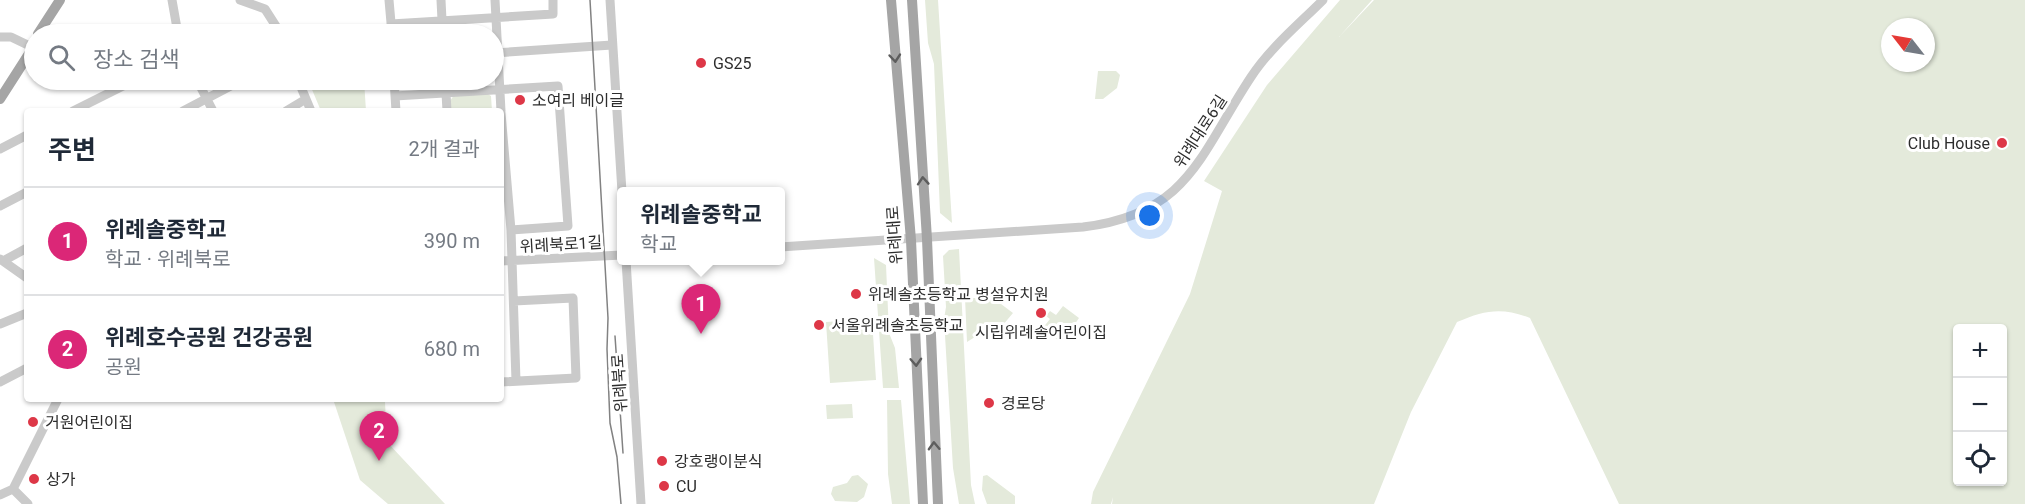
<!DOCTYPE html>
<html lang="ko">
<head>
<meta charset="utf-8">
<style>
	:root { --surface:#fff; --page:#f2f2f3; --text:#1f2937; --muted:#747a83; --line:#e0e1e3; --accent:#db2777 }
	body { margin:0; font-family:Roboto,"Noto Sans KR",sans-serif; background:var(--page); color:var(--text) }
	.controls { position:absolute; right:18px; bottom:18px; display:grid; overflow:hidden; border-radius:6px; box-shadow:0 2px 4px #0004 }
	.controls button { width:54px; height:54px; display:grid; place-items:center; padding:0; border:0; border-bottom:2px solid var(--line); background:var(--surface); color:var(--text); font:30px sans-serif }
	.compass { position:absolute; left:1881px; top:18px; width:54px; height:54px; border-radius:50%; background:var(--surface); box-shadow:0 2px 4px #0004; rotate:301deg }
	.you { position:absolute; left:1150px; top:216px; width:21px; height:21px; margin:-15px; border:4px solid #fff; border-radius:50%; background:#1a73e8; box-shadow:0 0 0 9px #1a73e833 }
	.badge { display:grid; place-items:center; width:39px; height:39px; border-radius:50%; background:var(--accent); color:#fff; font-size:20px; font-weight:700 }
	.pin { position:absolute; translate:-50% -50px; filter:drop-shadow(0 2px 3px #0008) }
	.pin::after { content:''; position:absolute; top:32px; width:21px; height:18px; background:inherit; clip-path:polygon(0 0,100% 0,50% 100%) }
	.popup { position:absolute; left:617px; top:187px; width:168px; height:78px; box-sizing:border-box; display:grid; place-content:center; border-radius:6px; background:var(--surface); filter:drop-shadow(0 2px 4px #0005); font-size:20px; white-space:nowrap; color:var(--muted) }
	.popup b { font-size:22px; color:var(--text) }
	.popup::after { content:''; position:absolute; left:50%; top:100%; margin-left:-12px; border:12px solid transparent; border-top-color:var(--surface) }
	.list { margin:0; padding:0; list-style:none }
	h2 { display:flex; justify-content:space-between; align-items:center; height:78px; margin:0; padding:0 24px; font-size:26px }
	h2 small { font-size:20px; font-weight:400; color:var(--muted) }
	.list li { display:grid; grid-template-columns:39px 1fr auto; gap:18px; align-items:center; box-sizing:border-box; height:108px; padding:0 24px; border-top:2px solid var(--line) }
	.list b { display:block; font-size:22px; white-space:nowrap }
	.list p { margin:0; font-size:20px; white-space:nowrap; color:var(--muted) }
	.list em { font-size:20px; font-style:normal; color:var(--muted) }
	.icon { flex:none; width:33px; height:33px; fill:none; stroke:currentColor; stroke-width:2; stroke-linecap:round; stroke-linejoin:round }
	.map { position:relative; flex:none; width:2025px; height:504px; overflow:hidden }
	.search { position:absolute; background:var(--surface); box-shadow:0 2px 4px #0004; left:24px; top:24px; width:480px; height:66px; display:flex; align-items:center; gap:15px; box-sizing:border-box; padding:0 21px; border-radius:33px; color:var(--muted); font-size:22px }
	.panel { position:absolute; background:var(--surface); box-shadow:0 2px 4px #0004; left:24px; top:108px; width:480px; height:294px; border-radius:6px }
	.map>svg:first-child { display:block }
	.green { fill:#e4eadb; fill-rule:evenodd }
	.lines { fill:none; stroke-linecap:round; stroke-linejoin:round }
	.minor { stroke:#cacaca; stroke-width:9 }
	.major { stroke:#a5a5a5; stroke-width:10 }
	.tram { stroke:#828282; stroke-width:1.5 }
	.oneway { stroke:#5d5d5d }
	.poi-dot { fill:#dd3747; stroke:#fff; stroke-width:2 }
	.labels { text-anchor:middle; stroke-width:6; stroke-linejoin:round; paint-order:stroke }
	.poi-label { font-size:16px; fill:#2d2d2d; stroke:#fff; text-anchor:start }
	.street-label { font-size:16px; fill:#2d2d2d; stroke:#fff }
</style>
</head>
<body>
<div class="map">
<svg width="2025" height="504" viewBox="0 0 2025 504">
	<rect width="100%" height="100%" fill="#fff"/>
	<path class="green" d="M925,0H938L952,223L940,213L934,64L928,43Z
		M1340,0H1372L1339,37L1374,0H2025V504H1619L1530,318C1502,307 1485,310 1457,322L1411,412L1374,504H1112L1113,497L1111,504H1091L1093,492L1190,294L1222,191L1204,181L1267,85ZM1890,27H1926V63H1890ZM1958,328H2002V482H1958Z
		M1098,71H1116L1120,75L1117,88L1103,99H1095Z
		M308,80H364L366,111H321Z
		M486,93L491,96L492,111H451L450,101L454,95Z
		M959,249L971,485L975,504H959L953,468L944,319L946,307L943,256L949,250Z
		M874,258L886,265L889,333L895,348L899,388H883Z
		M965,298H993L1013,313L992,338L978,335L967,342Z
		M1063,306L1079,318L1065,338L1058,340L1042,329L1050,319L1046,316L1050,311L1056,315Z
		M872,319L876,380L830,383L826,322Z
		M333,399H405L385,402L387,442L445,504H388L360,480Z
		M887,400H901L910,504H892L888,474Z
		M852,404L853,418L827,419L826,405Z
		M858,475L868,484L864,497L857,502L835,501L831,494L833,487L847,483L852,476Z
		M987,475L1015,496V504H987L982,490L983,476Z"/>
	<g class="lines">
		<path class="minor" d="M172,0L178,34
			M240,0L265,9L281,34
			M389,0L392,34
			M441,0L442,20
			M495,0L501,111
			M610,0L622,192
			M391,24L553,14V0
			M0,37H11L34,48
			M494,53L612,45
			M197,80L213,111
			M298,80L311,111
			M394,80L396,111
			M446,93L447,111
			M395,96L558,86L568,226L511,230
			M73,111L135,80
			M183,111L242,80
			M286,111L306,99
			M501,113L511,230L516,381
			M0,149L27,135
			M0,206L27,192
			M780,247L1083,227C1189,214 1200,154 1251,77C1270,48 1299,24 1323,0
			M0,259L27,278
			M626,260L641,504
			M3,261L27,248
			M501,261L622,255
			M0,324L27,313
			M0,382L27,368
			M501,382L576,378L573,298L514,301
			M13,489L28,504
			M0,495L13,489L58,399"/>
		<path class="major" d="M891,0L911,240L923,504
			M912,0L927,239L938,504
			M38,34L60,0
			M0,99L34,46"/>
		<path class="tram" d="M590,0L608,318L607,349L610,423L617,457L621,504
			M615,336L623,453"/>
	</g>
	<defs><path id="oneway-chevron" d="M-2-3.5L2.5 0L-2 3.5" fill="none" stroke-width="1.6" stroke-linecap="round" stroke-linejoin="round" transform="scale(1.5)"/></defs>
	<g class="oneway">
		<use href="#oneway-chevron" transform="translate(895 58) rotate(85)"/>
		<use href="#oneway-chevron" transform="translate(923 181) rotate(-94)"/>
		<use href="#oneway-chevron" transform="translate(916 362) rotate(87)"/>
		<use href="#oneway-chevron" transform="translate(934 446) rotate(-92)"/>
	</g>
	<g class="poi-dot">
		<circle cx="701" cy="63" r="6"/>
		<circle cx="520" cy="100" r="6"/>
		<circle cx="2002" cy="143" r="6"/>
		<circle cx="856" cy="294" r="6"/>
		<circle cx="1041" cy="313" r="6"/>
		<circle cx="819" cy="325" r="6"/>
		<circle cx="989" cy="403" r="6"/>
		<circle cx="33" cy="422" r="6"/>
		<circle cx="662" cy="461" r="6"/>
		<circle cx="34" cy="479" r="6"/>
		<circle cx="664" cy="486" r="6"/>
	</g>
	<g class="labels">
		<g class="poi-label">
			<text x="713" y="69">GS25</text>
			<text x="532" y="106">소여리 베이글</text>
			<text x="1990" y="149" text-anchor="end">Club House</text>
			<text x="868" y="300">위례솔초등학교 병설유치원</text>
			<text x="831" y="331">서울위례솔초등학교</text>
			<text x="1041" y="338" text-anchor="middle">시립위례솔어린이집</text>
			<text x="1001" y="409">경로당</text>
			<text x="45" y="428">거원어린이집</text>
			<text x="674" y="467">강호랭이분식</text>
			<text x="46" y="485">상가</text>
			<text x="676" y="492">CU</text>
		</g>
		<g class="street-label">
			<text transform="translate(1200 131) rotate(-57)" y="6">위례대로6길</text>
			<text transform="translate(894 235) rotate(-94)" y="6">위례대로</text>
			<text transform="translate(561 244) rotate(-3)" y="6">위례북로1길</text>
			<text transform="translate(619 383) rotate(-94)" y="6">위례북로</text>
		</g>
	</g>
</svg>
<div class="controls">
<button>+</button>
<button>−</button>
<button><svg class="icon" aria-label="locate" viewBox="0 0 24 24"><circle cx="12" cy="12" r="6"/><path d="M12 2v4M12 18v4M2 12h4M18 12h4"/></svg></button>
</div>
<svg class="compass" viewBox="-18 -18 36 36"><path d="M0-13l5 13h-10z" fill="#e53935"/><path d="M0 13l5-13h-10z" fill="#747a83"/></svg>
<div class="you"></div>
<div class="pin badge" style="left:701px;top:334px">1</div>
<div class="popup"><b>위례솔중학교</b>학교</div>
<div class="pin badge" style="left:379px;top:461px">2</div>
<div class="search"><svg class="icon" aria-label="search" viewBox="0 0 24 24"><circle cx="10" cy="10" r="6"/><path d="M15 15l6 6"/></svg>장소 검색</div>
<section class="panel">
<h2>주변<small>2개 결과</small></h2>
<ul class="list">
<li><span class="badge">1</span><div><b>위례솔중학교</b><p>학교 · 위례북로</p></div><em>390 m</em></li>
<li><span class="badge">2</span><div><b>위례호수공원 건강공원</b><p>공원</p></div><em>680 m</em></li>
</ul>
</section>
</div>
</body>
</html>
